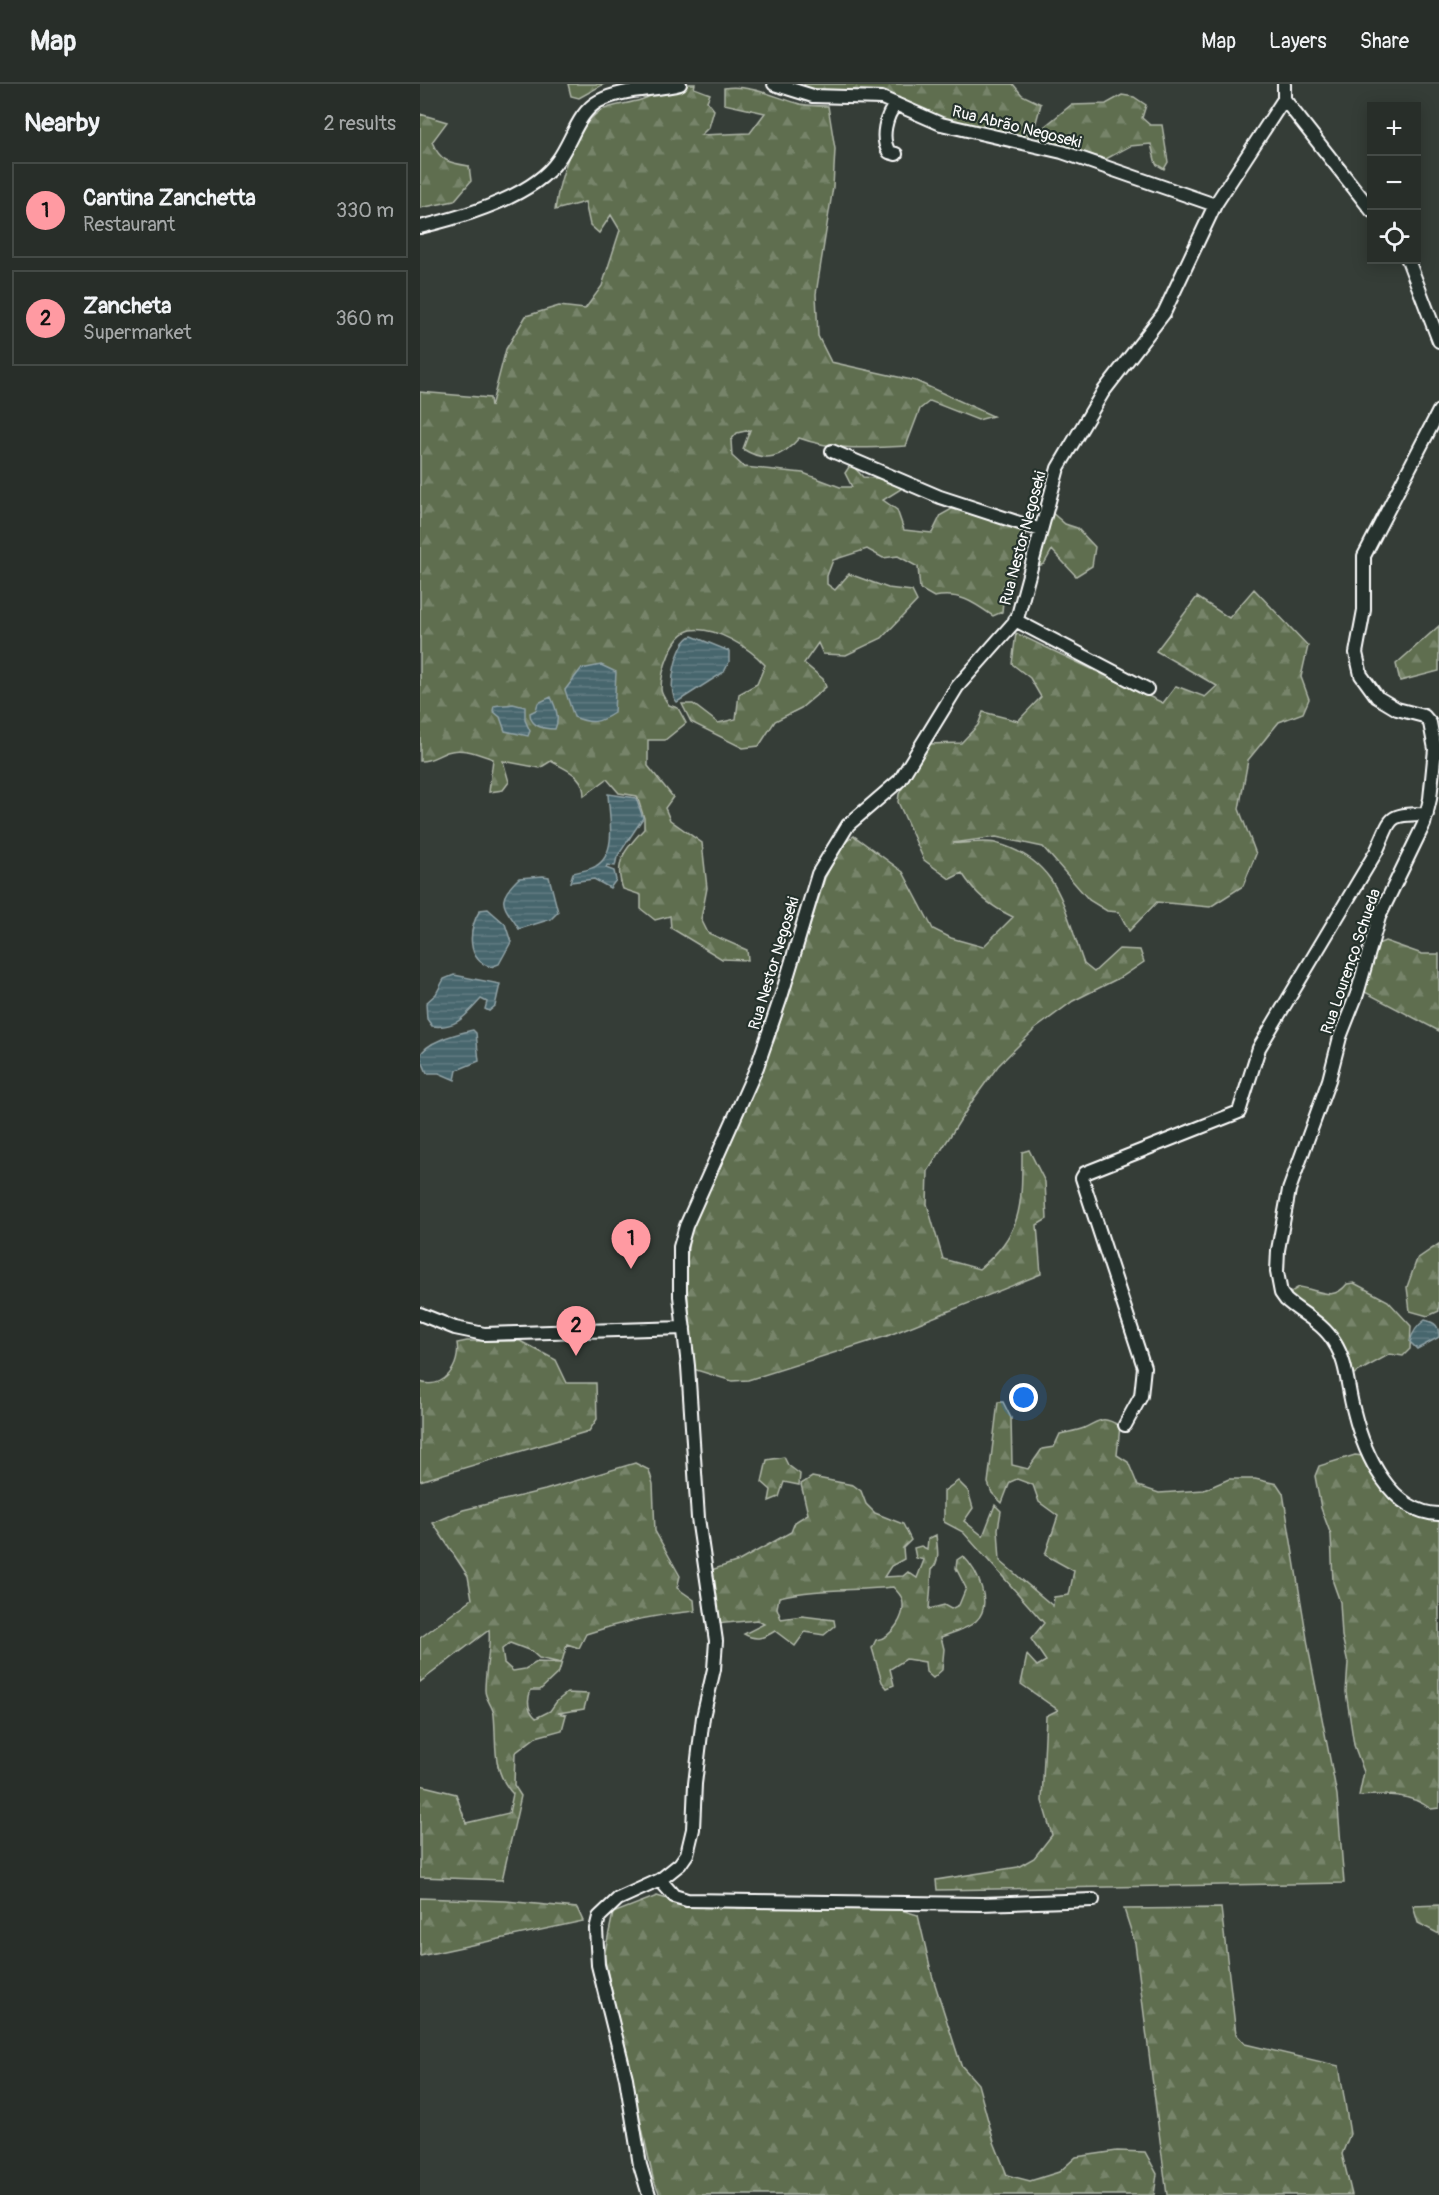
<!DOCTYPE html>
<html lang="en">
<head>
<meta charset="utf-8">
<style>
	:root { --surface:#282e29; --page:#343a35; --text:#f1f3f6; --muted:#a5a8a8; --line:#444a46; --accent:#ff9aa2 }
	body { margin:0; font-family:Pangolin,sans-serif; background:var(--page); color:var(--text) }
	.controls { position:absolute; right:18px; top:18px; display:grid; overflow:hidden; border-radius:0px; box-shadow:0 3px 15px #0003 }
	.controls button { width:54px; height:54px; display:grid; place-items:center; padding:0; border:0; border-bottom:2px solid var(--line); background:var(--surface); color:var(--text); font:30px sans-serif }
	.you { position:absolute; left:604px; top:1314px; width:21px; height:21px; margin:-15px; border:4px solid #fff; border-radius:50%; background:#1a73e8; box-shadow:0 0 0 9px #1a73e833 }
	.badge { display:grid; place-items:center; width:39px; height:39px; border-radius:50%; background:var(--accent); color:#111; font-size:20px; font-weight:700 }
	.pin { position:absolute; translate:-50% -50px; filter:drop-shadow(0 2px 3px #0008) }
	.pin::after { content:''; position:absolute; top:32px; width:21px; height:18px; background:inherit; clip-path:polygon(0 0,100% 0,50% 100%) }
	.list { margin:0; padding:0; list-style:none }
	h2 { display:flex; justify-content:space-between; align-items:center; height:78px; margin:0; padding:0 24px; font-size:26px }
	h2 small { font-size:20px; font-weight:400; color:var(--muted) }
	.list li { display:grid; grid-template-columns:39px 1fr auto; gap:18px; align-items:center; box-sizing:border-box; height:96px; margin:0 12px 12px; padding:0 12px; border:2px solid var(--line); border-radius:0px }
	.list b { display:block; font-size:22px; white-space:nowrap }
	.list p { margin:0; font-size:20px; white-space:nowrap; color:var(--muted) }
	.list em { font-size:20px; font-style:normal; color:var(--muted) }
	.icon { flex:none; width:33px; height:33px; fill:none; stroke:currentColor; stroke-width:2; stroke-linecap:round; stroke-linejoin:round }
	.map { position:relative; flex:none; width:1019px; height:2111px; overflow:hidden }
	header { display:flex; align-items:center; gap:36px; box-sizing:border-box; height:84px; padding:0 30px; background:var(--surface); border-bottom:2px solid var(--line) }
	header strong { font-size:28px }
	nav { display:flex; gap:33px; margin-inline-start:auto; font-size:21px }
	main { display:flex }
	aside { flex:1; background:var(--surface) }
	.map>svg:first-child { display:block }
	.forest { fill:url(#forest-firs); stroke:#afb6a8; stroke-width:1.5; fill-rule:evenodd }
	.water { fill:url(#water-rules); stroke:#91a3a7; stroke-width:1.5 }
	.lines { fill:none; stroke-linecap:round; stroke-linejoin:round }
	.minor-casing { stroke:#fff; stroke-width:16 }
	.minor { stroke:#26332d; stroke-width:12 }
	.labels { text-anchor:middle; stroke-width:4.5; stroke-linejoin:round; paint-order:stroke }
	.street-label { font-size:16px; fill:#fff; stroke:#26332d }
</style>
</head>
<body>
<header>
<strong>Map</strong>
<nav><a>Map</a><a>Layers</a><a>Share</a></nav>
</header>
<main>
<aside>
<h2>Nearby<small>2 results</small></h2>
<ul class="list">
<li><span class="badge">1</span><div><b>Cantina Zanchetta</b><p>Restaurant</p></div><em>330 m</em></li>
<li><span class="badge">2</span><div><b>Zancheta</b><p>Supermarket</p></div><em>360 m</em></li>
</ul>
</aside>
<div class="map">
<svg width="1019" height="2111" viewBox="0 0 1019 2111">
	<defs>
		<pattern id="forest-firs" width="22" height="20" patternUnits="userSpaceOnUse" patternTransform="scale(1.5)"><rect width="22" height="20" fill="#5f6e50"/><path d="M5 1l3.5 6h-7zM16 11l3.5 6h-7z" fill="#77846a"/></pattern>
		<pattern id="water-rules" width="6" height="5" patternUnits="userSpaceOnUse" patternTransform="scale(1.5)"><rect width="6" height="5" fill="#47666d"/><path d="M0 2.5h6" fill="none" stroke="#637d83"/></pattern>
	</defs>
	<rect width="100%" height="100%" fill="#353d37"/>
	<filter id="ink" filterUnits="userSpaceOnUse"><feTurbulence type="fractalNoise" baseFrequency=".0167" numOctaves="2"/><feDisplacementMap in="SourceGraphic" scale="12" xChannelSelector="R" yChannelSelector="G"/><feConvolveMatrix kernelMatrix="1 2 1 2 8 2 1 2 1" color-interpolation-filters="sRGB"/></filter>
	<g filter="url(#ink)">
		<path class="forest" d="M148,0H184L159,14L151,12Z
			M225,0H275L274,4L290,10L287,17L294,26L289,43L281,51L330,49L345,29L304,20V4C329,0 355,13 380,20C389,22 399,22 408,22L415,65L413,103L396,210L398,252L411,278L496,297L573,332L558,336L510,317L500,325L486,362C448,364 415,367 379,354C362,374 345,379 323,365L330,346L317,349L311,356L312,372L324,383L383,389L420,403H432L425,389L431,380L443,393L475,396L484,400L481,405L463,416L477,426L484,446L512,449L521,431L539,421L607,444L598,483L584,507L582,528L573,532C553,518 539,508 514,513L500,505L498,483L478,472L463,474L447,465L413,476L407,492V500L415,506L429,490L468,504L492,507L497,517L462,554L426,571L403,570L398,559L384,579L403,595L406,603L381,624L355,637L339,662L323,664L271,638L262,620H273L298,639L316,635L319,610L337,600L345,581C330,564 295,542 271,546C252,550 241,588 241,605C241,610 246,617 249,621L258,624L266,639L245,656H228V682L253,713L245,724L250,736L282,759L287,804L281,835L288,849L327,866L328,876L302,875L251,844L250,832L235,836L221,825V811L203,805C193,778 206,764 224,745V734L217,712L199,709L187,695L164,712C164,691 148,687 131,677L120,684L83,677L89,698L83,706L69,708L73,675C58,670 43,663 27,668C16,672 12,677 0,677V308L70,314L71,323L86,265L106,232L139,222L165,225L182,202L200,146L191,131L179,149L170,141L165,118L135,126C139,97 153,44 180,27C195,18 220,21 237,8Z
			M384,0H593L602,11L621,20L615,42L619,47L651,21L686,20L702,11L714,13L726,21L722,34L730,41H742L748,78L744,85L736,80L731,60L710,62L686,75L621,56L614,43L604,44L610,55L515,37L489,21L385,7Z
			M0,30L27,38L12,58C20,77 29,79 49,82L51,97L34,117L0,124Z
			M630,427L645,440L657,444L675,463L672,482L656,492L632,466L624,480L615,483Z
			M834,505L888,562L881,593L889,615L883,629L859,638L828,676L819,725L836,770L823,802L790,823L737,818L709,847L699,828L687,827L669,816L623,763L576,753L533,759C546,760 563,756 575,759C641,776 644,826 664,880L674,888L699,865L720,866L724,878L703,892L653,917L615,945L578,982L553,1016L508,1087L507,1120L523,1175L559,1185C603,1150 602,1120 602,1068L609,1066L625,1098L627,1135L617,1141L621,1190L467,1252L328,1296L312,1297L273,1285L266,1187L270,1144L354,957L405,794L423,760L434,752L483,788L513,845L531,854L563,863L593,833C570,822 556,811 542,789L530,795L504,776L478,718L479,710L507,660L541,659L558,641L563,628L598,637L621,613L610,594L592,580L596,549L743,619L756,602L785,613L797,602L736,567L777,513L809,534Z
			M1019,542V587L980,597L976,580Z
			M965,857L1002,870H1019V947L941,906L958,860Z
			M1019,1160V1227L1008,1232L990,1227L987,1203L997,1175Z
			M934,1199L968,1217L991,1242L990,1265L983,1272L970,1270L934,1290L926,1276L871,1214V1208L879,1203C899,1206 913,1218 927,1200Z
			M47,1257H100L136,1276L147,1299H176L177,1335L169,1347L0,1397V1298C24,1306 41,1282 37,1259Z
			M578,1318H583L591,1334L592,1381L608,1385L622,1365L634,1363L640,1350C648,1348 657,1347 664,1344C681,1336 682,1331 700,1342L697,1371L708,1378L718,1402L739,1409L784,1406L809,1395H835L857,1400L863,1409L890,1573L917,1711L924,1799L517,1806L516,1796L598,1783L614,1774L632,1751L622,1717L626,1632L638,1626L601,1600L607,1571L617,1582L626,1577L611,1555L624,1539L543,1448L524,1438V1407L538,1397L548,1407L553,1424L544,1437L563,1452L575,1421L581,1427L578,1445L580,1477L633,1522L634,1513L649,1511L654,1487L625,1471L638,1432L619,1418L613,1401L597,1395L590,1398L582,1419L572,1409L568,1399Z
			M935,1371L943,1372C963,1408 974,1434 1019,1436V1724L1011,1725C990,1709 965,1710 939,1712L944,1688L934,1661L926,1608L928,1579L922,1552L920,1518L913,1498L911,1451L901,1424L895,1392L899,1382Z
			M364,1373L368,1381L380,1390L379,1401L364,1398L359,1413L349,1417L351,1406L342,1398L347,1376Z
			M215,1379L229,1386L233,1400L235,1447L260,1492L257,1504L274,1516L275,1527C238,1530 201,1538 166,1550L159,1564L147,1560L139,1588L120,1606H111C107,1616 107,1626 116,1634L130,1627L137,1617L147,1609L168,1610L164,1625L138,1629L146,1631L142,1646L116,1653L95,1669L94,1701L101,1712L82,1796L0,1793V1701L36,1710L46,1739L89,1729L93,1710C71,1686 77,1661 74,1631C73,1622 65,1615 65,1606C65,1585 71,1566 69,1546L0,1598V1554L52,1515L48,1492L13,1439L43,1426L125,1406ZM90,1559L111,1567L119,1574L141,1579L117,1578L105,1585L93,1587L84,1579L82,1565Z
			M392,1393L433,1401L441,1407L446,1420L455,1429L483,1440L491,1456L483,1464L484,1475L471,1482L464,1493L483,1492L488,1488L497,1494L504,1476L496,1474L494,1464L501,1462L507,1465L508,1455L516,1451C517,1463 521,1476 512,1485L509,1525L524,1521L531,1525L539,1521L546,1504L536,1484L537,1476L543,1472C557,1486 574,1520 556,1537C548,1545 532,1549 521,1553L524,1565L522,1586L513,1594L506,1588L505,1578L486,1575L470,1585L474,1601L467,1604L462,1598L452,1564L456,1556C472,1554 487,1531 482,1515C481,1511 476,1506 473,1503C435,1507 396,1504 359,1513L357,1524L361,1535L382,1532L414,1536L415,1542L404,1551L385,1548L375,1562L355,1547C344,1554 336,1557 324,1550L344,1540L337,1536L296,1540L291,1486L319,1477L371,1448L375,1438L388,1430L381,1400Z
			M237,1812L268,1821L481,1826L498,1831L512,1891L541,1981L558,2000L574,2058L587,2091L610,2097L639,2088L656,2073L697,2067L725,2068L737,2090L734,2111H240L233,2094L184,1872L193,1829Z
			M0,1814L86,1817L157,1824L163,1837L0,1872Z
			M1019,1821V1850L998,1839L993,1822Z
			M801,1824L816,1950L825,1960L919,1982L930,2050L922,2070L932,2111H747L715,1859L704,1825Z"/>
		<path class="water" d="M272,552L309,567V578L304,588L257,618C245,607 258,555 272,552Z
			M181,581L196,588L194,629C179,639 171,640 154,633L145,606L161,585Z
			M131,613C136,624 140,634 135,645C124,645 110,643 110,629L116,626L118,619Z
			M93,620L105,623V636L110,647L108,652L85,647L80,633L73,627L74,622C81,620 86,622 93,620Z
			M188,710L216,714L223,734L197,773L195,782L187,781L186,784L194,787L196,796L190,804L174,795L150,798L153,789C160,787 170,786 176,782C198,769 189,731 188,710Z
			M123,792L129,793L138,828L131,835L99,845C84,821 74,818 99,794Z
			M68,825L85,840L91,858L79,880L71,883C46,876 48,846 60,826Z
			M34,891L80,900L75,922L69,927L65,925L67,918L61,915C46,931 37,945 12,942L7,935L6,919L16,910L24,895Z
			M53,946L56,949L59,977L37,986L35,996L19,989H7L0,972C6,957 37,950 53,946Z
			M1005,1236C1016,1239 1019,1242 1019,1253L997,1265L990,1258C992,1249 998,1241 1005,1236Z"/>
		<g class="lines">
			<g class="minor-casing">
				<path id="minor" d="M354,0L393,12L462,14L521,40L642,68L795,121
					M864,15L952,127
					M476,70L469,68C460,54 466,31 476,20
					M0,143C42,133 113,113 138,76C152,57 158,28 179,17C204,4 234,7 260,0
					M988,176L1019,257
					M1019,327L944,472V526L936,569L941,591L957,613L977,625L1004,632L1010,639L1015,665L1010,715L1004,740L959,833L937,910L920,953L909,996L869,1106L858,1166L857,1188L861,1209L866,1216C882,1230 903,1239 914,1258C928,1279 927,1304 934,1328C944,1369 970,1429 1019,1430
					M412,367L520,413L621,446
					M595,536L727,605
					M0,1230L35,1244L64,1250L264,1244
					M705,1341L721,1312L724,1283L662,1094L665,1089L819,1028L839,964L956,768C973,733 965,730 1007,730
					M240,1796L254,1812L267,1816L562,1820L673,1816
					M229,2111L220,2081L206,1994L178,1881L176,1845L179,1833L198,1815L240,1796L260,1780L267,1770L273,1745L275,1700L283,1633L294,1585L296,1557L278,1434L268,1282L260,1212V1163L266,1142L337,983L362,910L398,790L428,741L480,696L537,603L597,535L638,384L683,308L744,229L795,121L864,15V0"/>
			</g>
			<use href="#minor" class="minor"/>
		</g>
	</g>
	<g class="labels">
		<g class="street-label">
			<text transform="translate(597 42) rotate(14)" y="6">Rua Abrão Negoseki</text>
			<text transform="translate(602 454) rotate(-75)" y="6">Rua Nestor Negoseki</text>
			<text transform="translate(930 877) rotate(-71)" y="6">Rua Lourenço Schueda</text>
			<text transform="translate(353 879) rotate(-73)" y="6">Rua Nestor Negoseki</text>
		</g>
	</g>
</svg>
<div class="controls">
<button>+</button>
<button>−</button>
<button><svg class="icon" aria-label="locate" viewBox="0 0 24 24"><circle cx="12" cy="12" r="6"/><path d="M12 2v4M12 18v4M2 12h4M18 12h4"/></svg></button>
</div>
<div class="you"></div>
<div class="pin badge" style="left:211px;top:1185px">1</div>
<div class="pin badge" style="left:156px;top:1272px">2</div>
</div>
</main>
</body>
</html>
